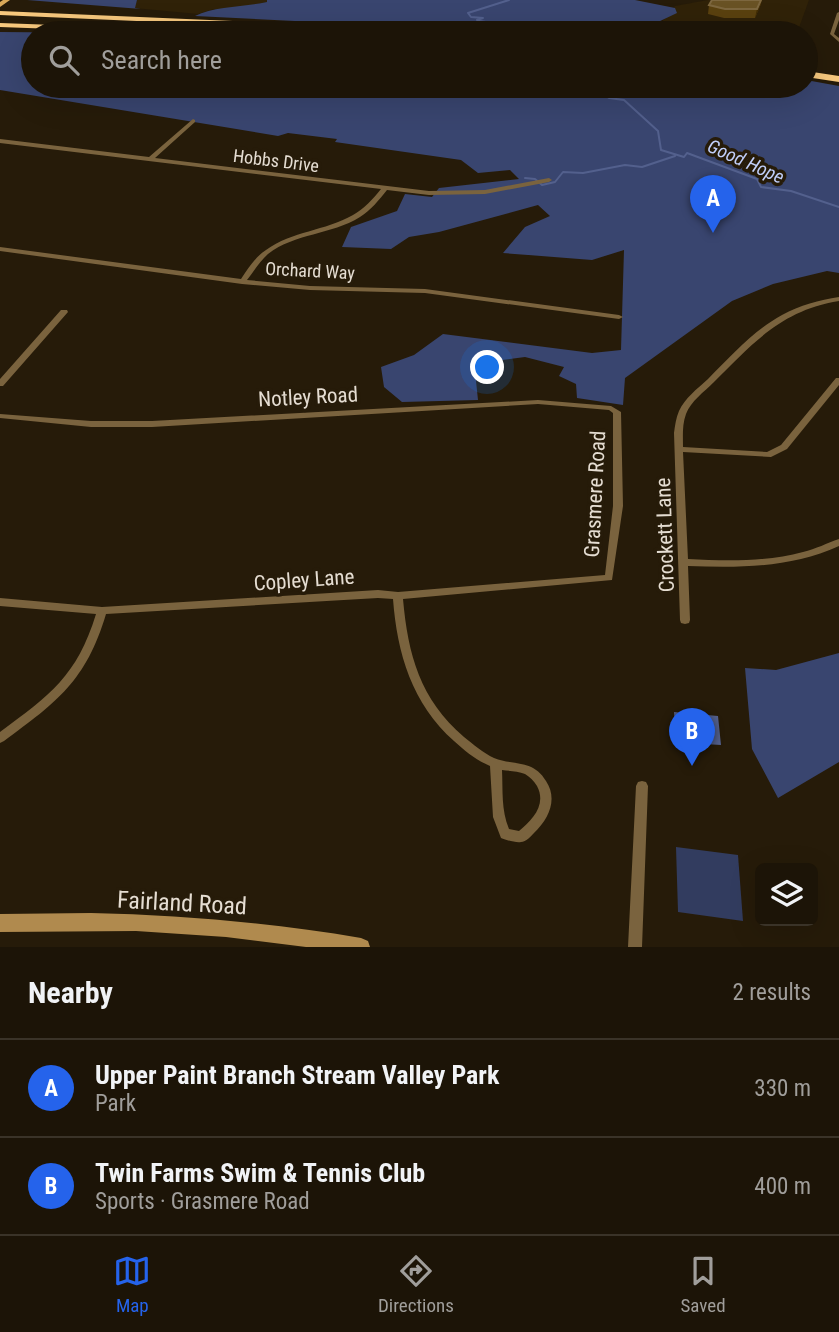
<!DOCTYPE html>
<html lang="en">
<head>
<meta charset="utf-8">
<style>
	:root { --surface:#1c1407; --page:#251d11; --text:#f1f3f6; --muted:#a09e9b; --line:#3a3328; --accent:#2563eb }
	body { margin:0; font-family:"Roboto Condensed",sans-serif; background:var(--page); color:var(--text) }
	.controls { position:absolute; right:21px; bottom:21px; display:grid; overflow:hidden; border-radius:10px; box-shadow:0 7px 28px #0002 }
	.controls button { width:63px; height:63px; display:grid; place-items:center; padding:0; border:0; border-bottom:2px solid var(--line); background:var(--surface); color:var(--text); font:35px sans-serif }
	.you { position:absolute; left:488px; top:368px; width:24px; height:24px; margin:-18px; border:5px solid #fff; border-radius:50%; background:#1a73e8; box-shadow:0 0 0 10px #1a73e833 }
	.badge { display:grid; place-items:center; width:46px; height:46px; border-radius:50%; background:var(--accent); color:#fff; font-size:23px; font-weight:700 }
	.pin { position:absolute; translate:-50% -58px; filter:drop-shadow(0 2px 4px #0008) }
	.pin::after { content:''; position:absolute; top:37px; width:24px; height:21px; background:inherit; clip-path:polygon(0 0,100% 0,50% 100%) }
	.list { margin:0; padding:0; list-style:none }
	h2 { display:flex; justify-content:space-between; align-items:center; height:91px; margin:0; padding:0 28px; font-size:30px }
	h2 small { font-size:23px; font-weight:400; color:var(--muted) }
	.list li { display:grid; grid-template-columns:46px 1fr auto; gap:21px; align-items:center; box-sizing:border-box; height:98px; padding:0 28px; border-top:2px solid var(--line) }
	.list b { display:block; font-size:26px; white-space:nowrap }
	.list p { margin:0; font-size:23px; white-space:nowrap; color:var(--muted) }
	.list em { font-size:23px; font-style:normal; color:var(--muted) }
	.icon { flex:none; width:38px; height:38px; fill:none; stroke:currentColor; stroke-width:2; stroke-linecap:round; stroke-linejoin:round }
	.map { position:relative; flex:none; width:839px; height:947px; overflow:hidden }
	.search { position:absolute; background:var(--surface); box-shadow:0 7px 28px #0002; left:21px; right:21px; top:21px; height:77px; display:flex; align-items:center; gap:18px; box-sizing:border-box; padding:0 24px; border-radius:38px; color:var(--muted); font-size:26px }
	.sheet { height:287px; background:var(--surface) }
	nav { display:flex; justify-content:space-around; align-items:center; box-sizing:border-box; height:98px; border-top:2px solid var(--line); background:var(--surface); font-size:19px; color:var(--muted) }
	nav a { display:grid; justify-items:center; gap:4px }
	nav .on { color:var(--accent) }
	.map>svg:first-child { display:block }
	.built { fill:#302208 }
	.green { fill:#323c5f }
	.forest { fill:#39456f }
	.water { fill:#53608d }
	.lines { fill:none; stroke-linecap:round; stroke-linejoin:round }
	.stream { stroke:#53608d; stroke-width:2 }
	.minor { fill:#7a633e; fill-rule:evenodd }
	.secondary { fill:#b08a4e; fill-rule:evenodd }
	.primary { fill:#daa959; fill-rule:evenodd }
	.motorway { fill:#f7c87d; fill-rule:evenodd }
	.wall { fill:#5a410f }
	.shaded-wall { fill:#3f2b04 }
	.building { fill:#695224; stroke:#7d673f; stroke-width:2 }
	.labels { text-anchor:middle; stroke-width:7; stroke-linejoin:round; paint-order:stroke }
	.far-street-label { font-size:18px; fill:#e5ddd2; stroke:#261b09 }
	.far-water-label { font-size:19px; font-style:italic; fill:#c1cffa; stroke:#261b09 }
	.street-label { font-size:21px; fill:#e5ddd2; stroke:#261b09 }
	.near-street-label { font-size:24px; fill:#e5ddd2; stroke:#261b09 }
</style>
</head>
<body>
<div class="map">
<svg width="839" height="947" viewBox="0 0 839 947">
	<rect width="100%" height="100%" fill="#261b09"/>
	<path class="built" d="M137,0H267V2L235,9H214L198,14L134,8Z
		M708,0H809L797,33H654L652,30L669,15L675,6Z"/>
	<path class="green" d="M676,847L738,855L743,921L678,912Z"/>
	<path class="forest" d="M27,0H137L135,8L141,9Z
		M267,0H635L675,8L677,13L658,22L652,30L654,33H541L512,31L480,24L457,29L195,16C214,6 245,7 267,2Z
		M0,32L117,33H33V86H806V80L839,86V273L827,271L773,284L732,301L625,378L623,405L577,398L576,384L559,376L564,367L525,357L487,362L476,381L478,400L402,402L384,387L381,367L414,355L443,334L592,353L621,350L624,250L592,260L503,253L525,227L550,216L538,205L439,232L409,237L391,249L342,247L351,227L397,211L405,194L432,197L439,188L519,179L510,170L478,173L461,160L335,142L337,139L288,133L278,136L0,90Z
		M839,653V762L778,798L752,749L745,668L776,670Z"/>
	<path class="water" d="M674,712L718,716L721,745L704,744L703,733L675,730Z"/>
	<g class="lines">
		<path class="stream" d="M509,0L468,13L471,17L483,18L477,20L479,21L520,27L521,32L526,33
			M590,86L609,98L624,100L658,131L661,150L684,157L687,153L757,179L761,187L791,191L839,207
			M525,178L535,179L542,185L555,182L563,172L583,173L625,165L642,167L675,156"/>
		<path class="minor" d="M839,12V20L834,34L839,38V42L830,34L837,13Z
			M193,119L195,120V122L155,158L429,191L485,190L549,178L552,180L549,182L485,194L429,195L387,190C379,200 371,210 360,217C331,235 295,233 268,254C260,261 254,271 247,280L310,286L425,289L619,315L623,317L619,319L425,293L310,290L242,284L0,251V247L241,279C248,269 255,257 266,250C292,231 325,231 353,215C364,209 373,199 381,189L0,143V139L149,157Z
			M839,297V301C782,310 753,343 714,382C704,392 691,401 686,414C682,425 683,436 683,447L767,452L781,445L836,378H839V385L787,449L771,457L683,452L688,559C726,561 766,562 803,552C816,549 827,543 839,539V546C791,568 739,568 688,566L690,620L689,623L685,624L681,623L680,620L674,433C675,425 676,418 679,411C685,398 697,389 708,379C731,356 753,331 782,315C800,305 819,300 839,297Z
			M61,310H67L68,312L3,386H0V379Z
			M538,400L611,406L621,412L623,506L612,580L403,599C408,655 420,699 464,737C473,744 483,753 494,758C514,766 533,759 546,781C558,799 549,819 534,833C531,836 526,842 521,842C516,843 506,840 501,838L493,817L490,766C476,760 465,751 454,741C412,704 397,653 393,599L378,598L106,614C86,681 57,702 4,741L0,743V732C50,695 77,676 96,614L0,606V598L102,607L378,590L398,592L605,575L613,506V413L609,410L538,404L152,427H91L0,418V414L91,421H152ZM502,770C509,771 518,771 525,774C530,777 534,781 537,786C547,805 532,820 519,831L509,829C501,810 503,790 502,770Z
			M642,781L646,782L648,786L642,947H628L636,786L638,782Z"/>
		<path class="secondary" d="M91,913C182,915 271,923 361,938L368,941L370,947H306L226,937L136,931L0,932V914Z"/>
		<path class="primary" d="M3,0H10L0,7V2Z"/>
		<path class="motorway" d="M0,11L461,31L465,33H410L0,15Z
			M0,23L109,27L113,29L109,31L0,27Z
			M806,71L839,76V82L806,77Z"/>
	</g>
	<path class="wall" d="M761,4L755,18H724L708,14L709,5Z"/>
	<path class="shaded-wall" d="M761,0H762L761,4L755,18L757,9Z"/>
	<path class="building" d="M712,0H761L757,9H725L709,5Z"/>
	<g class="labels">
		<g class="far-street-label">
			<text transform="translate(276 161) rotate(7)" y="6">Hobbs Drive</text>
			<text transform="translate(310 271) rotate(3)" y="6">Orchard Way</text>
		</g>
		<g class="far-water-label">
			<text transform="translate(746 161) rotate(24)" y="7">Good Hope</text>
		</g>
		<g class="street-label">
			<text transform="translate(308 397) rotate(-3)" y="7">Notley Road</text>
			<text transform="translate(595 494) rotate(-87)" y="7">Grasmere Road</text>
			<text transform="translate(665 535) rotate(-92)" y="7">Crockett Lane</text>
			<text transform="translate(304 580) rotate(-4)" y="7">Copley Lane</text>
		</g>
		<g class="near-street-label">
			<text transform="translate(182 903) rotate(3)" y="8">Fairland Road</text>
		</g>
	</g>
</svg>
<div class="controls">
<button><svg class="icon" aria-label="layers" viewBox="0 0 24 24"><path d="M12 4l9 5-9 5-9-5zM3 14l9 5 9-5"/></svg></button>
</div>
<div class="you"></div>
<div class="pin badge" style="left:713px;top:233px">A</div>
<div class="pin badge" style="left:692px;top:766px">B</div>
<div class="search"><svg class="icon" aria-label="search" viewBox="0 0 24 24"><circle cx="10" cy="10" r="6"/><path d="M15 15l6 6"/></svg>Search here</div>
</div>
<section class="sheet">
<h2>Nearby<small>2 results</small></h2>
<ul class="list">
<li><span class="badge">A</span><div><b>Upper Paint Branch Stream Valley Park</b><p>Park</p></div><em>330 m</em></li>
<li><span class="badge">B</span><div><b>Twin Farms Swim &amp; Tennis Club</b><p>Sports · Grasmere Road</p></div><em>400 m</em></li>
</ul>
</section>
<nav>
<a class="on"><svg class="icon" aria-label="map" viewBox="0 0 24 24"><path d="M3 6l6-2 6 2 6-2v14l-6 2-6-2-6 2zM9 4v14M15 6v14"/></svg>Map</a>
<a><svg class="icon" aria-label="directions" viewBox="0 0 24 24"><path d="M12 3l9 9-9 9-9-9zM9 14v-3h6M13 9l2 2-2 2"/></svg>Directions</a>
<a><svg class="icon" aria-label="saved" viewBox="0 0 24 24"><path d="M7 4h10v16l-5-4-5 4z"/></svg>Saved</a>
</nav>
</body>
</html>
